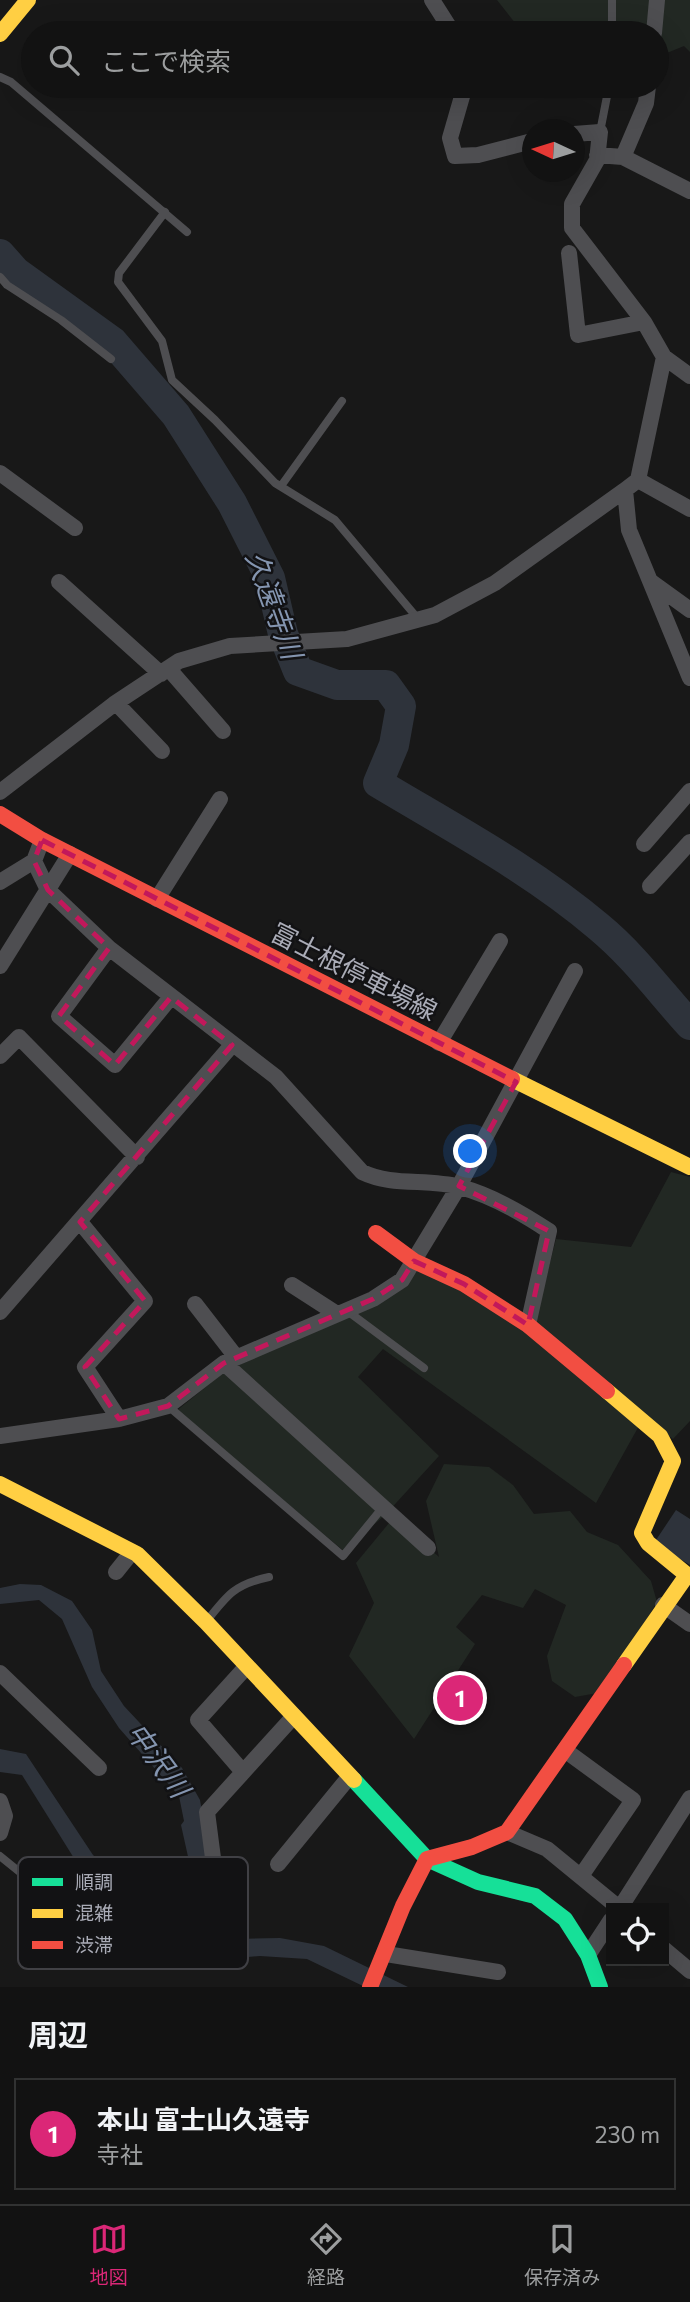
<!DOCTYPE html>
<html lang="ja">
<head>
<meta charset="utf-8">
<style>
	:root { --surface:#121212; --page:#1b1b1b; --text:#f1f3f6; --muted:#9c9e9f; --line:#313232; --accent:#db2777 }
	body { margin:0; font-family:Commissioner,"Noto Sans JP",sans-serif; background:var(--page); color:var(--text) }
	.controls { position:absolute; right:21px; bottom:21px; display:grid; overflow:hidden; border-radius:0px; box-shadow:0 7px 28px #0002 }
	.controls button { width:63px; height:63px; display:grid; place-items:center; padding:0; border:0; border-bottom:2px solid var(--line); background:var(--surface); color:var(--text); font:35px sans-serif }
	.compass { position:absolute; left:522px; top:119px; width:63px; height:63px; border-radius:50%; background:var(--surface); box-shadow:0 7px 28px #0002; rotate:274deg }
	.you { position:absolute; left:471px; top:1152px; width:24px; height:24px; margin:-18px; border:5px solid #fff; border-radius:50%; background:#1a73e8; box-shadow:0 0 0 10px #1a73e833 }
	.badge { display:grid; place-items:center; width:46px; height:46px; border-radius:50%; background:var(--accent); color:#fff; font-size:23px; font-weight:700 }
	.pin { position:absolute; translate:-50% -50%; border:4px solid #fff; box-shadow:0 2px 7px #0006 }
	.list { margin:0; padding:0; list-style:none }
	h2 { display:flex; justify-content:space-between; align-items:center; height:91px; margin:0; padding:0 28px; font-size:30px }
	h2 small { font-size:23px; font-weight:400; color:var(--muted) }
	.list li { display:grid; grid-template-columns:46px 1fr auto; gap:21px; align-items:center; box-sizing:border-box; height:112px; margin:0 14px 14px; padding:0 14px; border:2px solid var(--line); border-radius:0px }
	.list b { display:block; font-size:26px; white-space:nowrap }
	.list p { margin:0; font-size:23px; white-space:nowrap; color:var(--muted) }
	.list em { font-size:23px; font-style:normal; color:var(--muted) }
	.icon { flex:none; width:38px; height:38px; fill:none; stroke:currentColor; stroke-width:2; stroke-linecap:round; stroke-linejoin:round }
	.map { position:relative; flex:none; width:690px; height:1987px; overflow:hidden }
	.search { position:absolute; background:var(--surface); box-shadow:0 7px 28px #0002; left:21px; right:21px; top:21px; height:77px; display:flex; align-items:center; gap:18px; box-sizing:border-box; padding:0 24px; border-radius:38px; color:var(--muted); font-size:26px }
	.sheet { height:217px; background:var(--surface) }
	nav { display:flex; justify-content:space-around; align-items:center; box-sizing:border-box; height:98px; border-top:2px solid var(--line); background:var(--surface); font-size:19px; color:var(--muted) }
	nav a { display:grid; justify-items:center; gap:4px }
	nav .on { color:var(--accent) }
	.map>svg:first-child { display:block }
	.green { fill:#222823 }
	.water { fill:#2e333b }
	.lines { fill:none; stroke-linecap:round; stroke-linejoin:round }
	.river { stroke:#2e333b; stroke-width:30 }
	.lane { stroke:#4e4e51; stroke-width:8 }
	.street { stroke:#4e4e51; stroke-width:16 }
	.fast { stroke:#16e098; stroke-width:16 }
	.slow { stroke:#ffcf43; stroke-width:16 }
	.jam { stroke:#f24e42; stroke-width:16 }
	.marked { fill:none; stroke:#c2185b; stroke-width:5; stroke-dasharray:14 9; stroke-linejoin:round }
	.labels { text-anchor:middle; stroke-width:5; stroke-linejoin:round; paint-order:stroke }
	.street-label { font-size:26px; fill:#aaacb7; stroke:#121214 }
	.water-label { font-size:28px; font-style:italic; fill:#8495b0; stroke:#121214 }
	.key { fill:#121214; stroke:#404045; stroke-width:2 }
	.key-label { font-size:19px; fill:#aaacb7 }
</style>
</head>
<body>
<div class="map">
<svg width="690" height="1987" viewBox="0 0 690 1987">
	<rect width="100%" height="100%" fill="#181818"/>
	<path class="green" d="M497,0H690V52L684,46L657,57V33H523Z
		M671,1172L690,1177V1421L673,1439L533,1330L556,1239L631,1247Z
		M421,1261L464,1284L640,1424L596,1503L383,1349L358,1377L439,1456L386,1514L344,1551L175,1412L223,1373L398,1287Z
		M444,1464L489,1467L513,1485L534,1514L570,1511L587,1532L618,1545L651,1581L657,1602L603,1692L575,1697L552,1681L547,1656L566,1605L535,1589L523,1608L482,1595L456,1627L475,1644L414,1739L349,1656L374,1603L356,1563L394,1517L439,1557L426,1501Z"/>
	<path class="water" d="M676,1510L690,1519V1565L654,1543Z
		M20,1584L41,1585L72,1601L92,1630L101,1671L124,1706L182,1768L200,1800L222,1927L236,1939L280,1938L324,1946L408,1987H418H365L307,1959L260,1956L215,1960L148,1945L77,1863L22,1775L0,1772V1749L26,1754L93,1855L191,1944L207,1942L181,1825L184,1821L179,1796L119,1728L92,1687L62,1619L39,1600L0,1604V1588Z"/>
	<g class="lines">
		<path class="river" d="M0,254L16,272L113,342L176,415L232,503L270,578L283,634L298,671L337,685H386L401,706L394,745L378,783C453,828 532,870 599,927C634,956 660,992 690,1025"/>
		<path class="lane" d="M612,33V0
			M0,77L11,82L187,232
			M600,132L609,86
			M165,212L119,273L118,282L162,341L172,380L215,420L275,483L335,520L419,620
			M0,277L7,285L61,320L111,359
			M281,486L342,401
			M346,1310L424,1368
			M168,1406L343,1556L383,1507
			M206,1622C227,1595 235,1584 269,1577
			M0,1856L32,1882L95,1949L105,1954H144"/>
		<path class="street" d="M432,0L453,33
			M654,33L657,0
			M465,86L450,138L455,156L478,155L532,141
			M574,134L600,132L597,160L572,204V228L644,322L664,357L690,376
			M597,155L623,157L690,191
			M623,157L646,103L648,86
			M569,253L578,335L644,322
			M664,357L638,480L625,490L629,530L690,678
			M0,473L75,528
			M638,480L690,509
			M650,581L690,610
			M59,582L161,674
			M168,668L223,731
			M116,703L162,751
			M0,792L114,704L179,661L230,646L347,639L435,615L495,583L625,490
			M42,840L34,861L48,890L109,948L276,1077L362,1172C393,1187 427,1178 460,1187C491,1195 522,1213 549,1231L528,1325
			M644,844L690,791
			M0,882L34,861
			M650,886L690,842
			M157,899L220,799
			M109,948L59,1016L115,1065L171,997
			M0,966L70,854
			M439,1043L500,941
			M0,1056L19,1037L137,1157
			M80,1222L145,1301L85,1367L119,1419
			M292,1285L337,1314
			M195,1304L236,1357
			M0,1312L232,1045
			M224,1363L428,1548
			M0,1436L119,1419L168,1406L224,1363L373,1299L402,1280L459,1186L575,971
			M116,1572L132,1552
			M663,1605L690,1624
			M0,1673L99,1768
			M566,1751L633,1800L581,1876
			M243,1772L198,1720L247,1666
			M0,1801L5,1816L0,1833
			M507,1832L547,1849L619,1908
			M213,1858L207,1812L294,1716
			M278,1864L350,1776
			M620,1908L690,1798
			M664,1949L690,1971
			M386,1954L498,1972
			M588,1955L611,1920"/>
		<path class="fast" d="M354,1780L427,1859L478,1882L535,1896L565,1919L588,1955L600,1987"/>
		<path class="slow" d="M0,34L28,0
			M512,1079L690,1167
			M607,1391L660,1436L673,1461L642,1533L648,1543L687,1575L624,1665
			M0,1484L137,1554L206,1622L354,1780"/>
		<path class="jam" d="M0,814L42,840L512,1079
			M376,1233L414,1261L464,1284L528,1325L607,1391
			M370,1987L403,1906L427,1859L472,1847L507,1832L624,1665"/>
	</g>
	<path class="marked" d="M42,840L516,1082L459,1186L549,1231L528,1325L464,1284L414,1261L402,1280L373,1299L224,1363L168,1406L119,1419L85,1367L145,1301L80,1222L232,1045L171,997L115,1065L59,1016L109,948L48,890L34,861Z"/>
	<g class="labels">
		<g class="street-label">
			<text transform="translate(354 972) rotate(27)" y="9">富士根停車場線</text>
		</g>
		<g class="water-label">
			<text transform="translate(274 605) rotate(70)" y="10">久遠寺川</text>
			<text transform="translate(158 1760) rotate(54)" y="10">中沢川</text>
		</g>
	</g>
	<rect x="18" y="1857" width="230" height="112" rx="10" class="key"/>
	<rect x="32" y="1878" width="31" height="8" fill="#16e098"/>
	<rect x="32" y="1909" width="31" height="9" fill="#ffcf43"/>
	<rect x="32" y="1941" width="31" height="8" fill="#f24e42"/>
	<g class="key-label">
		<text x="75" y="1889">順調</text>
		<text x="75" y="1920">混雑</text>
		<text x="75" y="1952">渋滞</text>
	</g>
</svg>
<div class="controls">
<button><svg class="icon" aria-label="locate" viewBox="0 0 24 24"><circle cx="12" cy="12" r="6"/><path d="M12 2v4M12 18v4M2 12h4M18 12h4"/></svg></button>
</div>
<svg class="compass" viewBox="-18 -18 36 36"><path d="M0-13l5 13h-10z" fill="#e53935"/><path d="M0 13l5-13h-10z" fill="#9c9e9f"/></svg>
<div class="you"></div>
<div class="pin badge" style="left:460px;top:1698px">1</div>
<div class="search"><svg class="icon" aria-label="search" viewBox="0 0 24 24"><circle cx="10" cy="10" r="6"/><path d="M15 15l6 6"/></svg>ここで検索</div>
</div>
<section class="sheet">
<h2>周辺<small></small></h2>
<ul class="list">
<li><span class="badge">1</span><div><b>本山 富士山久遠寺</b><p>寺社</p></div><em>230 m</em></li>
</ul>
</section>
<nav>
<a class="on"><svg class="icon" aria-label="map" viewBox="0 0 24 24"><path d="M3 6l6-2 6 2 6-2v14l-6 2-6-2-6 2zM9 4v14M15 6v14"/></svg>地図</a>
<a><svg class="icon" aria-label="directions" viewBox="0 0 24 24"><path d="M12 3l9 9-9 9-9-9zM9 14v-3h6M13 9l2 2-2 2"/></svg>経路</a>
<a><svg class="icon" aria-label="saved" viewBox="0 0 24 24"><path d="M7 4h10v16l-5-4-5 4z"/></svg>保存済み</a>
</nav>
</body>
</html>
